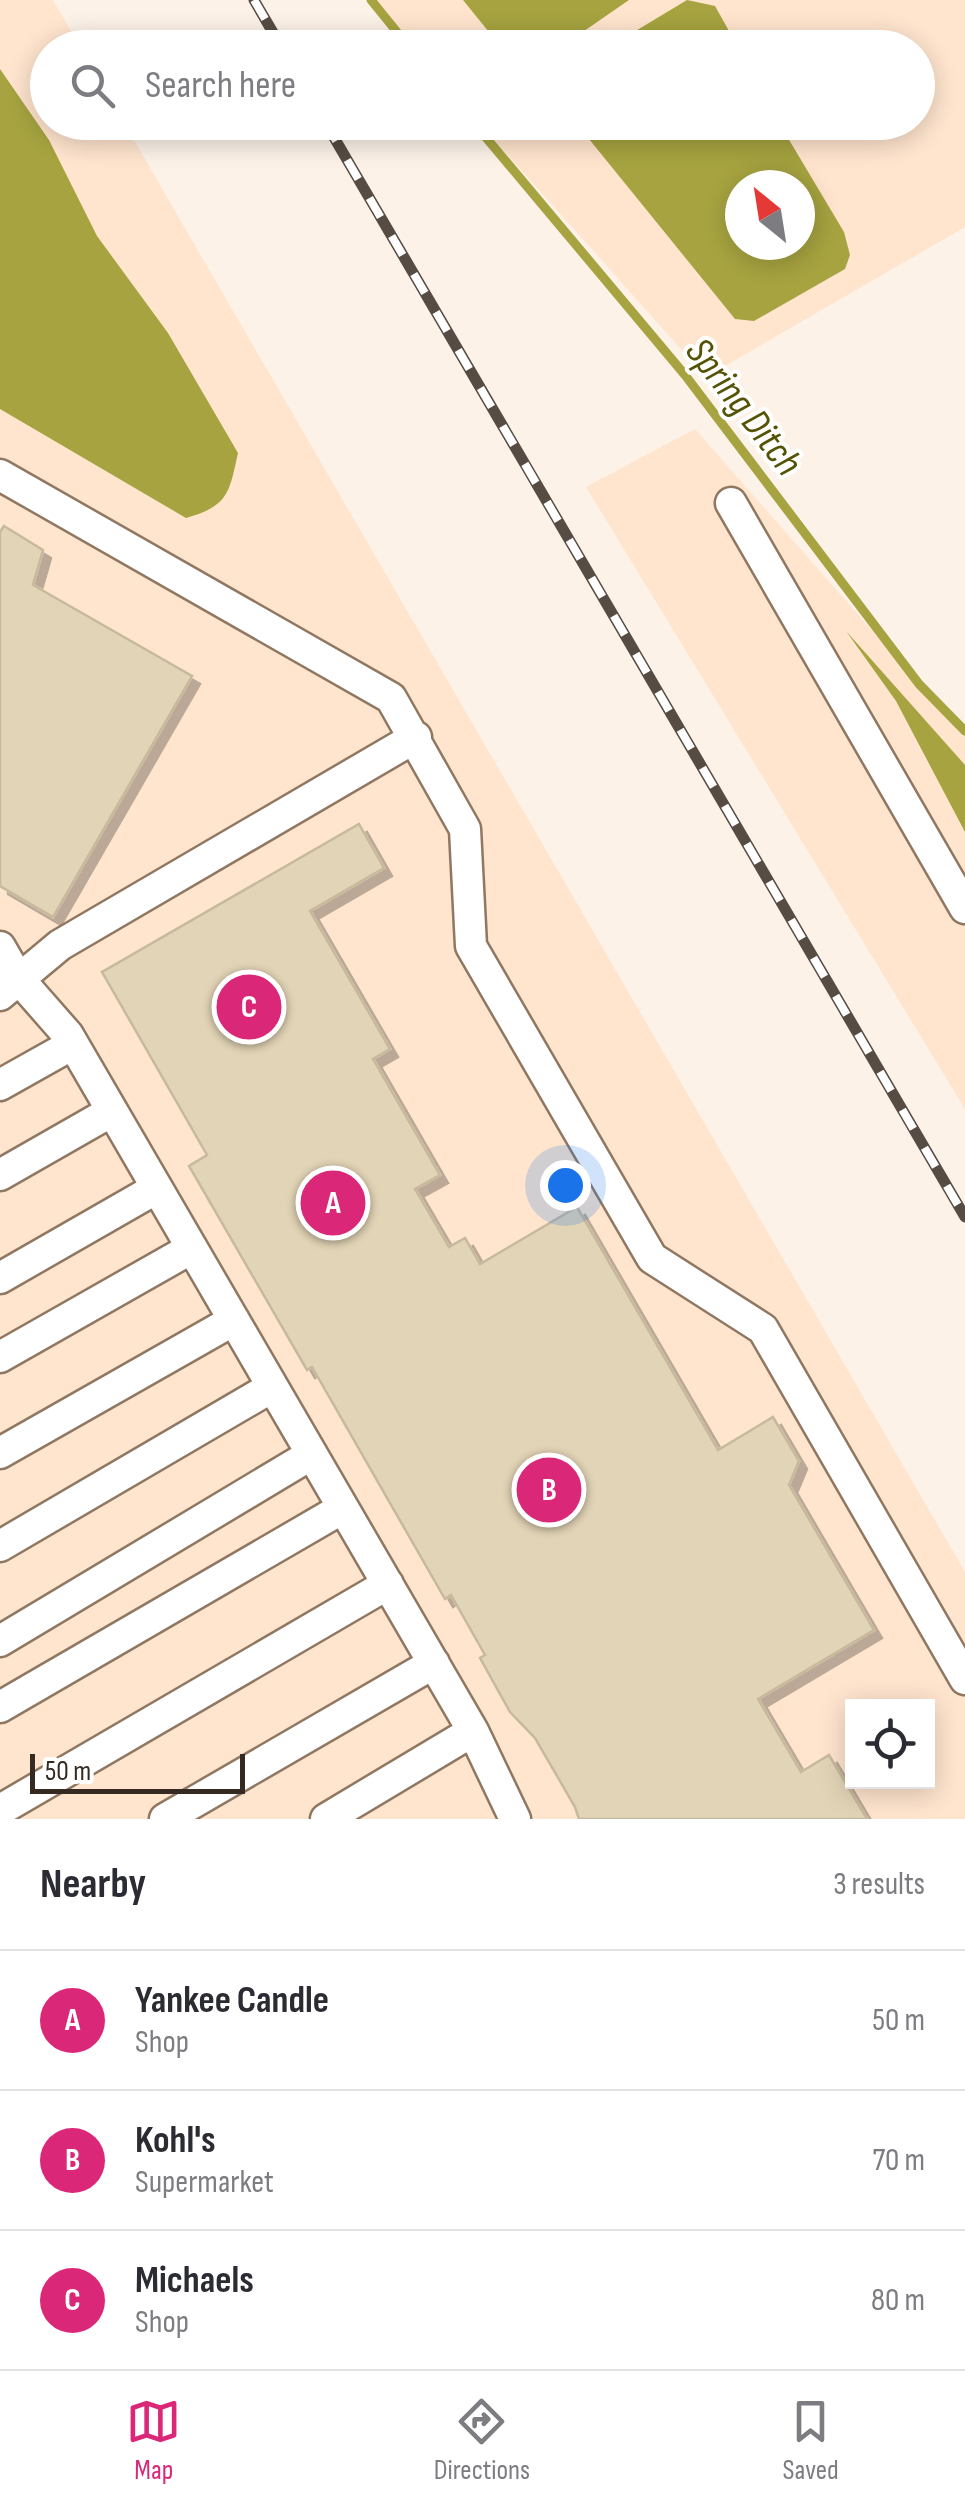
<!DOCTYPE html>
<html lang="en">
<head>
<meta charset="utf-8">
<style>
	:root { --surface:#fff; --page:#f2f2f3; --text:#2b2b33; --muted:#7c7c81; --line:#e1e1e2; --accent:#db2777 }
	body { margin:0; font-family:"Sofia Sans Condensed",sans-serif; background:var(--page); color:var(--text) }
	.controls { position:absolute; right:30px; bottom:30px; display:grid; overflow:hidden; border-radius:0px; box-shadow:0 5px 25px #0003 }
	.controls button { width:90px; height:90px; display:grid; place-items:center; padding:0; border:0; border-bottom:2px solid var(--line); background:var(--surface); color:var(--text); font:50px sans-serif }
	.compass { position:absolute; left:725px; top:170px; width:90px; height:90px; border-radius:50%; background:var(--surface); box-shadow:0 5px 25px #0003; rotate:330deg }
	.scale { position:absolute; left:30px; bottom:25px; width:215px; box-sizing:border-box; padding-left:10px; border:5px solid #342a21; border-top:0; font-size:28px; line-height:35px; white-space:nowrap; color:#342a21; -webkit-text-stroke:8px #fff; paint-order:stroke }
	.you { position:absolute; left:565px; top:1185px; width:35px; height:35px; margin:-25px; border:8px solid #fff; border-radius:50%; background:#1a73e8; box-shadow:0 0 0 15px #1a73e833 }
	.badge { display:grid; place-items:center; width:65px; height:65px; border-radius:50%; background:var(--accent); color:#fff; font-size:32px; font-weight:700 }
	.pin { position:absolute; translate:-50% -50%; border:5px solid #fff; box-shadow:0 2px 10px #0006 }
	.list { margin:0; padding:0; list-style:none }
	h2 { display:flex; justify-content:space-between; align-items:center; height:130px; margin:0; padding:0 40px; font-size:42px }
	h2 small { font-size:32px; font-weight:400; color:var(--muted) }
	.list li { display:grid; grid-template-columns:65px 1fr auto; gap:30px; align-items:center; box-sizing:border-box; height:140px; padding:0 40px; border-top:2px solid var(--line) }
	.list b { display:block; font-size:38px; white-space:nowrap }
	.list p { margin:0; font-size:32px; white-space:nowrap; color:var(--muted) }
	.list em { font-size:32px; font-style:normal; color:var(--muted) }
	.icon { flex:none; width:55px; height:55px; fill:none; stroke:currentColor; stroke-width:2; stroke-linecap:round; stroke-linejoin:round }
	.map { position:relative; flex:none; width:965px; height:1819px; overflow:hidden }
	.search { position:absolute; background:var(--surface); box-shadow:0 5px 25px #0003; left:30px; right:30px; top:30px; height:110px; display:flex; align-items:center; gap:25px; box-sizing:border-box; padding:0 35px; border-radius:55px; color:var(--muted); font-size:38px }
	.sheet { height:550px; background:var(--surface) }
	nav { display:flex; justify-content:space-around; align-items:center; box-sizing:border-box; height:140px; border-top:2px solid var(--line); background:var(--surface); font-size:28px; color:var(--muted) }
	nav a { display:grid; justify-items:center; gap:5px }
	nav .on { color:var(--accent) }
	.map>svg:first-child { display:block }
	.built { fill:#ffe5ce; fill-rule:evenodd }
	.water { fill:#a6a340; fill-rule:evenodd }
	.lines { fill:none; stroke-linecap:round; stroke-linejoin:round }
	.stream { stroke:#a6a340; stroke-width:9 }
	.building { fill:#e2d4b6; stroke:#c7b99c; stroke-width:2.5; filter:url(#shadow) }
	.minor-casing { stroke:#8f7762; stroke-width:35 }
	.minor { stroke:#fff; stroke-width:30 }
	.rail-casing { stroke:#564c43; stroke-width:11 }
	.rail { stroke:#fff; stroke-width:8; stroke-dasharray:22; stroke-linecap:butt }
	.labels { text-anchor:middle; stroke-width:8; stroke-linejoin:round; paint-order:stroke }
	.water-label { font-size:40px; font-style:italic; fill:#555305; stroke:#fff }
</style>
</head>
<body>
<div class="map">
<svg width="965" height="1819" viewBox="0 0 965 1819">
	<defs>
		<filter id="shadow"><feDropShadow dx="8" dy="8" stdDeviation="0" flood-color="#0004"/></filter>
	</defs>
	<rect width="100%" height="100%" fill="#fcf2e8"/>
	<path class="built" d="M0,0H53L80,47L48,48V122L124,123L965,1572V1819H0ZM852,1706H928V1782H852Z
		M372,0H965V227L706,377L479,123L918,122V48L412,47ZM740,185H800V245H740Z
		M695,429L965,736V1109L586,487Z"/>
	<path class="water" d="M463,0H629L561,47H501Z
		M687,0L715,6L738,47H609Z
		M0,69L49,140L97,236L168,333L238,453C229,494 228,506 186,518L0,409Z
		M576,123H779L844,232L850,255L845,269L754,321L735,319ZM800,185V245H740V185Z
		M846,631L965,765V832L896,701Z"/>
	<g class="lines">
		<path class="stream" d="M371,0L410,48
			M473,122L685,375L919,684L965,731"/>
	</g>
	<path class="building" d="M4,526L43,550L33,585L192,676L53,917L0,886V532Z
		M359,824L384,868L310,911L390,1049L373,1059L440,1175L415,1189L449,1247L465,1238L480,1264L577,1207L718,1450L773,1417L799,1461L789,1485L874,1630L758,1699L801,1772L829,1755L867,1819H579L575,1807L535,1738L510,1712L480,1658L485,1655L451,1595L445,1599L312,1367L307,1370L189,1166L207,1155L102,972Z"/>
	<g class="lines">
		<g class="minor-casing">
			<path id="minor" d="M0,475L391,698L465,829L471,946L652,1258L763,1329L965,1679
				M731,503L965,908
				M0,947L18,978L68,1035L473,1731L515,1819
				M0,995L60,945L416,737
				M0,1085L73,1044
				M0,1175L112,1111
				M0,1278L157,1188
				M0,1357L192,1248
				M0,1453L234,1320
				M0,1546L272,1387
				M0,1641L312,1454
				M0,1707L343,1508
				M0,1810L388,1584
				M165,1819L434,1663
				M326,1819L473,1731"/>
		</g>
		<use href="#minor" class="minor"/>
		<g class="rail-casing">
			<path id="rail" d="M254,0L282,48
				M325,122L965,1217"/>
		</g>
		<use href="#rail" class="rail"/>
	</g>
	<g class="labels">
		<g class="water-label">
			<text transform="translate(745 406) rotate(52)" y="14">Spring Ditch</text>
		</g>
	</g>
</svg>
<div class="controls">
<button><svg class="icon" aria-label="locate" viewBox="0 0 24 24"><circle cx="12" cy="12" r="6"/><path d="M12 2v4M12 18v4M2 12h4M18 12h4"/></svg></button>
</div>
<svg class="compass" viewBox="-18 -18 36 36"><path d="M0-13l5 13h-10z" fill="#e53935"/><path d="M0 13l5-13h-10z" fill="#7c7c81"/></svg>
<div class="scale">50 m</div>
<div class="you"></div>
<div class="pin badge" style="left:333px;top:1203px">A</div>
<div class="pin badge" style="left:549px;top:1490px">B</div>
<div class="pin badge" style="left:249px;top:1007px">C</div>
<div class="search"><svg class="icon" aria-label="search" viewBox="0 0 24 24"><circle cx="10" cy="10" r="6"/><path d="M15 15l6 6"/></svg>Search here</div>
</div>
<section class="sheet">
<h2>Nearby<small>3 results</small></h2>
<ul class="list">
<li><span class="badge">A</span><div><b>Yankee Candle</b><p>Shop</p></div><em>50 m</em></li>
<li><span class="badge">B</span><div><b>Kohl's</b><p>Supermarket</p></div><em>70 m</em></li>
<li><span class="badge">C</span><div><b>Michaels</b><p>Shop</p></div><em>80 m</em></li>
</ul>
</section>
<nav>
<a class="on"><svg class="icon" aria-label="map" viewBox="0 0 24 24"><path d="M3 6l6-2 6 2 6-2v14l-6 2-6-2-6 2zM9 4v14M15 6v14"/></svg>Map</a>
<a><svg class="icon" aria-label="directions" viewBox="0 0 24 24"><path d="M12 3l9 9-9 9-9-9zM9 14v-3h6M13 9l2 2-2 2"/></svg>Directions</a>
<a><svg class="icon" aria-label="saved" viewBox="0 0 24 24"><path d="M7 4h10v16l-5-4-5 4z"/></svg>Saved</a>
</nav>
</body>
</html>
